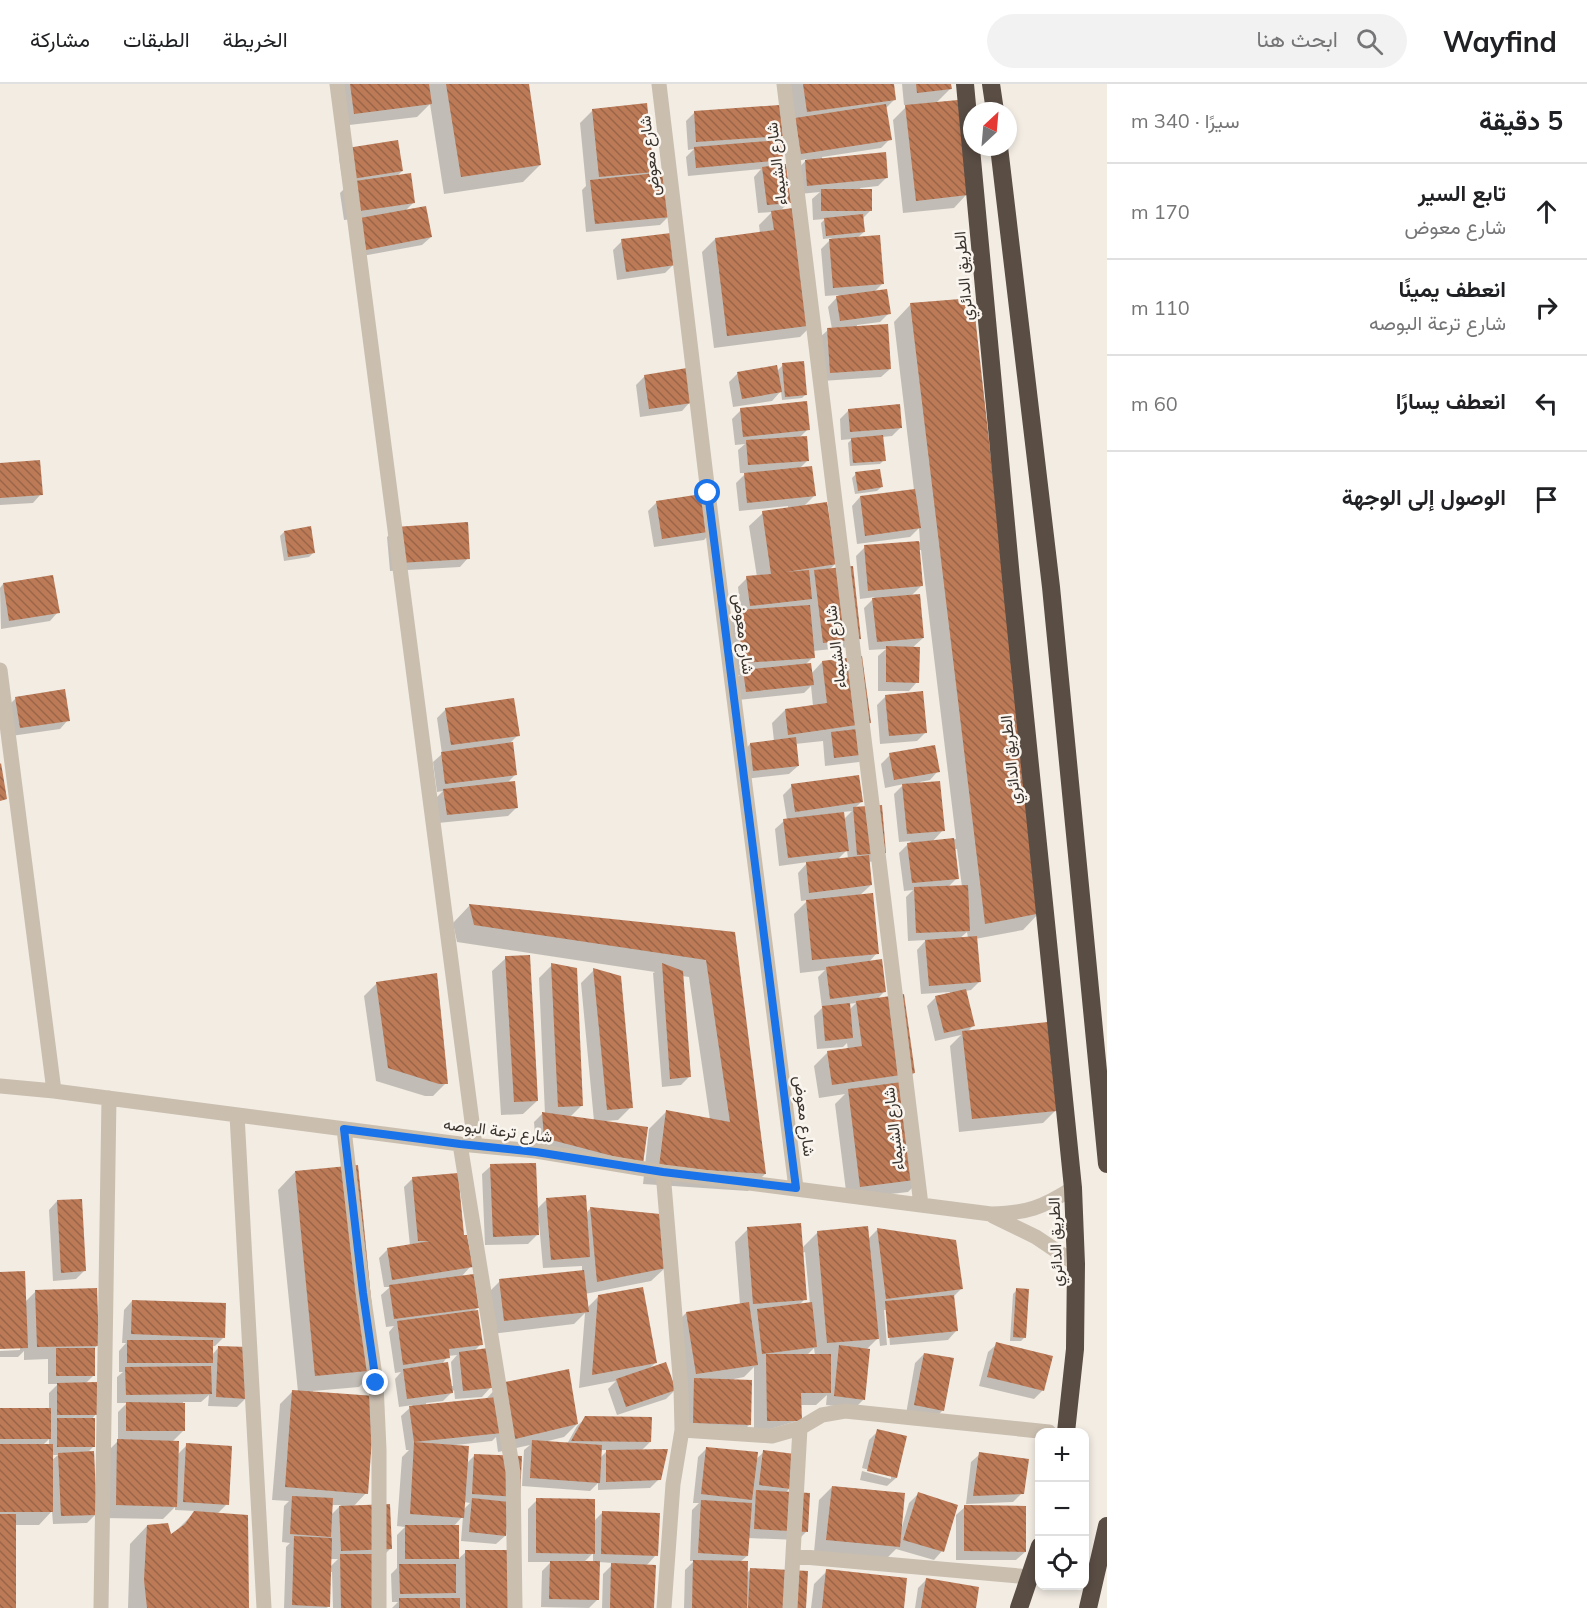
<!DOCTYPE html>
<html lang="ar">
<head>
<meta charset="utf-8">
<style>
	:root { --surface:#fff; --page:#f2f2f2; --text:#202124; --muted:#757577; --line:#e0e0e0 }
	body { margin:0; font-family:Mulish,Vazirmatn,sans-serif; background:var(--page); color:var(--text); direction:rtl }
	.controls { position:absolute; right:18px; bottom:18px; display:grid; overflow:hidden; border-radius:12px; box-shadow:0 3px 9px #0003 }
	.controls button { width:54px; height:54px; display:grid; place-items:center; padding:0; border:0; border-bottom:2px solid var(--line); background:var(--surface); color:var(--text); font:30px sans-serif }
	.compass { position:absolute; left:963px; top:18px; width:54px; height:54px; border-radius:50%; background:var(--surface); box-shadow:0 3px 9px #0003; rotate:26deg }
	.stop { position:absolute; width:18px; height:18px; margin:-14px; border:4px solid #1a73e8; border-radius:50%; background:#fff }
	.stop.end { background:#1a73e8; border-color:#fff; box-shadow:0 2px 6px #0008 }
	.list { margin:0; padding:0; list-style:none }
	h2 { display:flex; justify-content:space-between; align-items:center; height:78px; margin:0; padding:0 24px; font-size:26px }
	h2 small { font-size:20px; font-weight:400; color:var(--muted) }
	.list li { display:grid; grid-template-columns:39px 1fr auto; gap:18px; align-items:center; box-sizing:border-box; height:96px; padding:0 24px; border-top:2px solid var(--line) }
	.list b { display:block; font-size:22px; white-space:nowrap }
	.list p { margin:0; font-size:20px; white-space:nowrap; color:var(--muted) }
	.list em { font-size:20px; font-style:normal; color:var(--muted) }
	.icon { flex:none; width:33px; height:33px; fill:none; stroke:currentColor; stroke-width:2; stroke-linecap:round; stroke-linejoin:round }
	.map { position:relative; flex:none; width:1107px; height:1524px; overflow:hidden; direction:ltr }
	header { display:flex; align-items:center; gap:36px; box-sizing:border-box; height:84px; padding:0 30px; background:var(--surface); border-bottom:2px solid var(--line) }
	header strong { font-size:28px }
	nav { display:flex; gap:33px; margin-inline-start:auto; font-size:21px }
	.search { width:420px; height:54px; background:var(--page); display:flex; align-items:center; gap:15px; box-sizing:border-box; padding:0 21px; border-radius:33px; color:var(--muted); font-size:22px }
	main { display:flex }
	aside { flex:1; background:var(--surface) }
	.map>svg:first-child { display:block }
	.shadow { fill:#0003; fill-rule:evenodd }
	.building { fill:url(#building-back-hatch) }
	.lines { fill:none; stroke-linecap:round; stroke-linejoin:round }
	.minor { stroke:#cabeaf; stroke-width:15 }
	.highway { stroke:#594d44; stroke-width:18 }
	.route { stroke:#1a73e8; stroke-width:8 }
	.labels { text-anchor:middle; stroke-width:5; stroke-linejoin:round; paint-order:stroke }
	.street-label { font-size:16px; fill:#39322d; stroke:#faf6ef }
</style>
</head>
<body>
<header>
<strong>Wayfind</strong>
<div class="search"><svg class="icon" aria-label="search" viewBox="0 0 24 24"><circle cx="10" cy="10" r="6"/><path d="M15 15l6 6"/></svg>ابحث هنا</div>
<nav><a>الخريطة</a><a>الطبقات</a><a>مشاركة</a></nav>
</header>
<main>
<aside>
<h2>5 دقيقة<small>سيرًا · 340 m</small></h2>
<ul class="list">
<li><svg class="icon" aria-label="ahead" viewBox="0 0 24 24"><path d="M12 20V5M6 11l6-6 6 6"/></svg><div><b>تابع السير</b><p>شارع معوض</p></div><em>170 m</em></li>
<li><svg class="icon" aria-label="right" viewBox="0 0 24 24"><path d="M7 20v-9h11M14 6l5 5-5 5"/></svg><div><b>انعطف يمينًا</b><p>شارع ترعة البوصه</p></div><em>110 m</em></li>
<li><svg class="icon" aria-label="left" viewBox="0 0 24 24"><path d="M17 20v-9H6M10 6l-5 5 5 5"/></svg><div><b>انعطف يسارًا</b></div><em>60 m</em></li>
<li><svg class="icon" aria-label="arrive" viewBox="0 0 24 24"><path d="M6 21V4h12l-3 4 3 4H6"/></svg><div><b>الوصول إلى الوجهة</b></div></li>
</ul>
</aside>
<div class="map">
<svg width="1107" height="1524" viewBox="0 0 1107 1524">
	<defs>
		<pattern id="building-back-hatch" width="6" height="6" patternUnits="userSpaceOnUse" patternTransform="scale(1.5)"><rect width="6" height="6" fill="#bc7a57"/><path d="M-1 5l2 2M0 0l6 6M5-1l2 2" fill="none" stroke="#9a6548"/></pattern>
	</defs>
	<rect width="100%" height="100%" fill="#f2ece3"/>
	<path class="shadow" d="M336,0H527L540,81L523,98L444,110L430,20L417,33L341,42Z
		M789,0H892L894,16L885,25L890,55L881,64L822,73V76L887,93L878,102L860,104L871,126L862,135L864,148L857,154L883,199L874,208L889,229L880,238L857,241V244L890,285L881,293L822,297L819,254L828,246L832,245L828,223L839,211L825,212L821,165L832,154L823,155L821,139L825,135L813,136L812,115L820,108L799,110L797,86L807,75L792,78Z
		M902,0H950V5L935,20L967,110L954,124L903,129L893,36L908,21H904Z
		M593,26L652,87L648,92L669,132L660,141L586,148L582,106L586,102L580,39Z
		M695,28L781,51L774,58L782,76L774,83L789,118L780,127L813,240L800,253L714,264L702,168L715,155L760,149L759,141L772,128L758,129L754,93L761,85L688,92L686,73L694,65L688,66L686,37Z
		M348,66L402,87L396,93L413,119L404,128L431,153L422,161L357,173L363,134L344,136L340,109L344,105L339,74Z
		M622,157L674,180L665,189L617,196L613,166Z
		M911,220L1040,828L1023,846L975,855L979,898L971,906L965,907L973,942L966,949L1056,1026L1043,1039L959,1048L950,962L961,951L935,957L927,922L936,913L950,910V908L921,910L917,866L926,856L908,857L906,813L913,806L904,807L899,769L911,757L899,758L894,710L904,700L885,704L881,680L890,671L938,687L930,696L920,698L943,746L932,758L956,755L921,466H918L922,501L911,512L923,554L912,564L917,598L909,607H878V572L886,565L869,566L864,524L875,513L860,515L856,472L865,463L920,458L919,444L910,453L857,460L852,422L860,413L914,406L894,238ZM954,765H957L962,803H948L957,794ZM967,848L968,854H960Z
		M783,281L806,310L802,314L782,316L781,307L772,317L733,323L729,298L738,289L777,287Z
		M644,293L690,318L682,327L640,333L636,301Z
		M741,326L808,345L799,354L807,377L799,385L814,412L803,423L835,480L829,486L851,563L813,567V573L805,581L811,590L822,578L860,573L867,669L859,678L825,682L823,657L795,660L798,682L789,690L745,695L742,669L750,660L774,657L772,639L785,626L813,622L811,602L804,609L738,616L735,596L740,591H730L725,541L739,528H741L738,503L747,494L757,493L749,442L763,429L788,425V422L739,427L736,399L746,389H740L738,366L745,360L735,361L732,335Z
		M848,327L901,343L892,352L882,353L884,376L880,380L850,382L848,359L852,355L841,356L840,335Z
		M0,381L41,410L33,419L0,421Z
		M856,390L881,403L877,407L855,410L852,394Z
		M657,418L712,447L704,456L654,463L648,427Z
		M396,444L468,474L460,483L390,487L387,453Z
		M284,448L313,469L309,473L284,477L280,452Z
		M3,500L58,528L50,537L1,545L0,504Z
		M886,612L926,648L917,657L880,660L877,621Z
		M16,614L68,636L60,645L11,652L7,623Z
		M446,625L518,651L511,658L516,690L506,700L517,723L508,732L438,739L435,715L443,707L437,708L433,678L442,670L437,634Z
		M792,702L861,718L854,725L876,777L868,778L871,801L859,812L877,869L868,879L885,907L876,916L914,989L903,1000L921,1095L908,1108L847,1115L835,1020L845,1010L819,1014L814,982L828,968L848,966L847,959L843,963L817,965L814,932L822,924L818,893L825,886L800,889L794,830L808,816L801,817L798,789L808,778L779,782L775,745L784,737L787,736L783,711ZM852,727L844,735L843,728ZM847,766L848,775L837,776ZM856,919L849,926L848,920Z
		M470,821L733,849L765,1090L748,1107L643,1100L649,1045L666,1028L710,1036L689,893L682,892L689,993L681,1001L662,1003L653,889L655,888L457,858L453,839Z
		M506,874L537,1017L523,1030L501,1031L492,887Z
		M552,881L581,1022L570,1033L594,1037L581,899L594,886L631,1023L618,1036L606,1037L641,1080L536,1063L534,1038L543,1029L545,1030L539,894Z
		M377,899L446,999L433,1012H425L376,997L364,912Z
		M491,1082L536,1126L547,1115L585,1130L591,1124L665,1184L651,1197L585,1210L587,1224L599,1212L655,1279L648,1286L675,1306L666,1315L617,1331L608,1305L616,1297L579,1304L585,1229L574,1240L491,1250L487,1210L500,1197L582,1187V1182L543,1184L539,1139L537,1140V1151L528,1160L485,1161L482,1090Z
		M295,1088L377,1285L359,1303L313,1307V1309L366,1409L353,1423L391,1464L382,1473L383,1524H333L332,1488H330L329,1522L327,1524H284L286,1463L290,1459L282,1458L284,1422L289,1417L272,1416L280,1320L293,1307L298,1308L278,1106ZM332,1421H341L331,1431ZM330,1475H338L330,1483Z
		M412,1095L463,1153L471,1182L461,1193L477,1224L472,1229L481,1260L474,1267L490,1304L482,1313L455,1315L454,1306L443,1317L426,1319V1322L488,1315L487,1314L500,1300L577,1340L564,1353L544,1358L567,1360L577,1342L586,1334L650,1358L641,1367L659,1395L650,1404L598,1406V1399L590,1407L522,1402L524,1366L530,1361L498,1368L496,1353L492,1357L456,1361L467,1379L474,1372L520,1374L505,1452L496,1460L461,1457L463,1432L453,1443H458V1475L466,1468L517,1524H392L398,1518H392L391,1490L397,1484V1451L405,1443L397,1442L402,1373L409,1366H406L401,1332L413,1321L399,1323L395,1295L401,1288L395,1289L389,1248L394,1242L386,1243L381,1211L390,1203H384L379,1174L388,1165L410,1162L404,1103ZM457,1271L451,1278L453,1302H451L442,1280L448,1272ZM601,1366H608L600,1374ZM464,1418L470,1419L464,1425Z
		M57,1117L84,1187L76,1195L53,1197L49,1126Z
		M748,1145L802,1164L817,1149L868,1155L877,1146L961,1205L953,1213L956,1247L948,1256L890,1261L887,1226H884L887,1261L880,1262L879,1253L866,1266L864,1315L855,1324L826,1321L827,1311L816,1321H800V1336L754,1350V1283L744,1293L734,1295L750,1340L741,1349L685,1347L673,1242L686,1229L740,1221L735,1158ZM805,1168L810,1220L799,1221L805,1215L802,1169ZM814,1264L815,1271H807Z
		M0,1189L25,1218L36,1207L97,1262L93,1265V1292L85,1300L96,1330L91,1336L93,1363L87,1369L96,1430L87,1439L53,1440L52,1427L39,1441H15V1524H0V1325H49V1309L58,1300H48V1275L24,1276V1267L18,1273H0V1267L20,1266V1263L0,1264ZM49,1355V1362H42ZM51,1371H58L51,1377Z
		M1017,1206L1025,1253L1021,1257H1010L1013,1210Z
		M132,1217L223,1254L215,1262H212V1271L219,1263L246,1314L237,1323L208,1322L209,1311L201,1318H183V1347L172,1358L177,1371L187,1361L227,1420L217,1430L247,1524H128L130,1460L147,1442L170,1453L196,1427L175,1426V1423L163,1435L103,1434L105,1370L118,1357V1328L127,1319H117V1293L123,1288H119V1267L126,1259H122L124,1226Z
		M997,1260L1043,1306L1034,1315L979,1302L988,1268Z
		M924,1270L943,1326L934,1335L906,1330L915,1279Z
		M878,1347L905,1353L896,1394L887,1402L860,1396L862,1387L891,1395V1392L862,1384L869,1356Z
		M707,1364L755,1376L764,1368L789,1405L785,1409L807,1447L798,1456L748,1454L747,1472L740,1478L746,1490L751,1485L805,1524H684L685,1486L694,1477H690L692,1426L699,1419H693L698,1373Z
		M980,1370L1022,1409L1013,1418L966,1420L971,1378Z
		M832,1403L902,1443L909,1419L918,1410L942,1467L934,1476L896,1465L886,1475L814,1468L819,1416Z
		M537,1416L593,1438L603,1428L656,1471L646,1482L653,1524H602L603,1490L614,1479L598,1478V1515L589,1524L541,1523L542,1487L551,1478H528V1425ZM593,1469V1479L584,1478Z
		M965,1423L1025,1468L1016,1476H956V1431Z
		M827,1487L902,1524H811L814,1500Z
		M927,1495L974,1524H915L918,1504Z"/>
	<path class="building" d="M350,0H429L432,20L354,30Z
		M446,0H529L541,81L461,93Z
		M803,0H894L896,16L807,28Z
		M916,0H951L952,5L917,9Z
		M958,16L968,111L916,117L905,21Z
		M647,19L654,88L599,93L592,25Z
		M886,20L892,56L801,70L795,34Z
		M780,21L783,52L696,58L694,27Z
		M398,56L403,87L352,95L347,64Z
		M781,56L783,76L696,84L694,63Z
		M886,68L888,94L807,102L805,76Z
		M786,80L791,119L767,121L762,83Z
		M666,88L671,133L595,140L590,96Z
		M411,89L415,119L353,128L348,98Z
		M821,105H872V127H821Z
		M426,122L432,153L366,166L360,134Z
		M800,123L815,241L727,252L715,154L774,146L771,127Z
		M863,130L865,148L826,152L824,134Z
		M671,149L676,181L626,188L621,155Z
		M880,151L884,200L833,204L829,155Z
		M887,205L891,230L840,237L836,212Z
		M973,214L1042,829L985,840L910,219Z
		M888,240L891,285L830,289L827,244Z
		M804,277L807,311L785,313L782,279Z
		M777,281L782,308L742,315L737,288Z
		M687,284L692,319L649,325L644,291Z
		M807,317L810,346L743,353L740,324Z
		M900,320L902,344L850,348L848,325Z
		M883,351L886,377L853,379L851,354Z
		M807,352L809,377L748,381L746,356Z
		M40,376L43,411L0,414V379Z
		M812,382L816,412L747,419L744,389Z
		M880,385L883,403L858,407L855,388Z
		M915,405L921,444L865,452L860,412Z
		M708,409L714,447L662,455L656,417Z
		M827,418L837,480L786,488L809,486L812,515L750,522L746,492L771,490L762,427Z
		M468,438L470,475L398,479L395,443Z
		M311,442L315,469L288,473L284,447Z
		M919,457L923,502L868,507L864,461Z
		M853,482L861,555L823,559L814,486Z
		M53,491L60,529L9,537L3,499Z
		M920,510L924,554L877,558L872,514Z
		M810,521L815,574L742,579L738,526Z
		M886,562L920,563L919,599L886,598Z
		M862,572L871,639L788,651L785,625L827,619L822,577Z
		M811,579L814,601L746,608L743,586Z
		M65,605L70,637L20,644L15,613Z
		M923,607L927,649L889,652L885,611Z
		M514,614L520,652L451,661L445,624Z
		M866,644L869,670L834,674L831,648Z
		M796,653L799,682L753,687L750,659Z
		M513,658L517,691L445,700L441,668Z
		M935,661L940,688L894,696L889,669Z
		M1,679L7,715L0,717V680Z
		M859,691L863,718L795,728L791,700Z
		M515,697L518,724L447,731L443,705Z
		M940,697L945,747L907,750L902,700Z
		M882,721L886,769L857,771L853,723Z
		M844,728L849,767L788,774L783,735Z
		M954,754L959,795L912,799L907,759Z
		M869,771L872,801L809,809L806,778Z
		M968,801L970,847L916,849L914,803Z
		M873,809L879,870L812,876L806,816Z
		M469,820L735,848L766,1090L659,1083L666,1026L730,1038L706,876L474,841Z
		M977,852L981,898L929,902L925,856Z
		M530,871L538,1017L514,1018L505,872Z
		M882,875L886,908L830,915L826,883Z
		M551,879L577,884L583,1022L558,1023Z
		M662,879L683,887L691,993L670,995Z
		M593,884L621,892L633,1024L607,1026Z
		M437,889L448,1000H439L388,984L376,898Z
		M966,905L975,942L944,949L935,912Z
		M904,910L915,989L832,1001L827,967L862,962L856,917Z
		M850,919L853,954L825,957L822,922Z
		M1048,938L1057,1027L972,1035L962,947Z
		M910,997L922,1095L860,1103L848,1005Z
		M542,1028L648,1043L643,1080L544,1054Z
		M536,1079L539,1151L493,1153L490,1080Z
		M358,1081L378,1286L315,1292L295,1087Z
		M458,1089L464,1151H467L473,1183L392,1196L387,1164L430,1157H418L412,1093Z
		M586,1111L590,1173L551,1176L546,1114Z
		M82,1115L86,1187L61,1189L57,1116Z
		M590,1123L660,1130L666,1184L597,1198Z
		M801,1139L807,1216L753,1220L747,1143Z
		M868,1142L879,1255L827,1259L817,1147Z
		M877,1144L956,1156L963,1205L886,1215Z
		M584,1186L589,1228L504,1237L499,1195Z
		M25,1187L28,1264L0,1265V1188Z
		M474,1190L479,1224L394,1235L389,1201Z
		M643,1203L657,1279L592,1291L598,1211Z
		M97,1204L99,1262L37,1263L35,1206Z
		M1016,1204L1029,1205L1026,1254L1013,1253Z
		M954,1211L958,1247L888,1254L885,1217Z
		M132,1216L226,1219L225,1254L131,1250Z
		M749,1218L758,1281L696,1290L686,1228Z
		M812,1218L817,1263L762,1270L757,1225Z
		M478,1226L483,1261L449,1265L450,1274L403,1281L397,1237Z
		M127,1256H213V1279H127Z
		M996,1258L1053,1272L1044,1307L987,1293Z
		M839,1261L870,1265L865,1316L834,1312Z
		M218,1262L249,1263L247,1315L216,1313Z
		M56,1264H95V1292H56Z
		M488,1264L492,1304L463,1307L459,1268Z
		M924,1269L954,1274L944,1327L914,1321Z
		M766,1270H831V1309H801L802,1337H767Z
		M448,1278L453,1309L407,1315L403,1285Z
		M666,1278L676,1306L626,1323L616,1295Z
		M211,1282L212,1310L126,1311L125,1283Z
		M569,1285L578,1340L511,1356L500,1299Z
		M694,1294L752,1296L751,1341L693,1339Z
		M97,1298L98,1331H57V1299Z
		M292,1306L375,1312L368,1410L285,1403Z
		M497,1313L502,1349L414,1358L409,1322Z
		M126,1318L185,1319V1347H126Z
		M0,1324H51V1355H0Z
		M585,1332L652,1333L651,1358L571,1357Z
		M57,1334H95V1363H57Z
		M877,1345L907,1352L897,1394L867,1387Z
		M117,1355L179,1357L177,1423L116,1421Z
		M532,1356L602,1361L600,1399L530,1394Z
		M414,1358L469,1362L464,1434L410,1430Z
		M186,1359L232,1362L229,1421L183,1418Z
		M0,1360H53V1428H0Z
		M706,1363L758,1368L752,1416L701,1410Z
		M668,1365L661,1396L606,1398V1366Z
		M763,1366L795,1370L791,1405L759,1401Z
		M94,1367L97,1431L61,1432L58,1369Z
		M979,1368L1029,1375L1024,1410L973,1412Z
		M474,1370L522,1372L520,1413L472,1410Z
		M832,1402L905,1409L900,1463L826,1456Z
		M756,1406L810,1409L808,1448L754,1445Z
		M918,1408L958,1421L944,1468L903,1456Z
		M292,1412L333,1414L331,1453L290,1450Z
		M472,1414L509,1418L506,1452L469,1448Z
		M536,1414L595,1415V1470L536,1469Z
		M701,1416L752,1419L748,1472L698,1469Z
		M390,1420L392,1465L341,1467L339,1422Z
		M964,1421L1026,1422V1468L964,1467Z
		M194,1427L248,1431L249,1524H147L144,1496L147,1441L168,1439L171,1450L185,1440Z
		M602,1427L660,1429L658,1472L601,1470Z
		M0,1430H16V1524H0Z
		M405,1441H459V1475H405Z
		M294,1452L332,1454L330,1523L292,1521Z
		M465,1466H518L519,1524H466Z
		M340,1470H383L384,1524H341Z
		M693,1476L748,1477L747,1524H692Z
		M550,1477H600L599,1516L549,1515Z
		M611,1479L656,1481L654,1524H610Z
		M399,1480H456V1509L400,1510Z
		M750,1484L808,1487L806,1524H748Z
		M826,1485L907,1494L904,1524H822Z
		M926,1494L979,1503L976,1524H921Z
		M399,1514H460V1524H399Z"/>
	<g class="lines">
		<path class="minor" d="M337,0L475,1061
			M659,0L708,409L796,1104
			M784,0L921,1121
			M0,586L54,1007
			M0,1002L54,1007L460,1060L536,1067L663,1088L991,1130C1027,1129 1042,1124 1073,1104
			M237,1031L264,1524
			M344,1045L363,1209L376,1299L379,1366V1524
			M460,1060L513,1388L515,1524
			M663,1088L681,1304L682,1346L673,1400L664,1524
			M993,1132L1036,1153L1076,1180
			M682,1346L772,1352L800,1344L822,1331L845,1327L1049,1348
			M793,1472L1031,1493
			M101,1524L109,1014
			M790,1524L800,1344"/>
		<path class="highway" d="M965,0L1012,505L1073,1104L1076,1180L1075,1265L1066,1348
			M991,0L995,27
			M999,63L1051,503L1107,1080
			M1019,1524L1040,1462
			M1088,1524L1107,1442"/>
	</g>
	<g class="lines">
		<path class="route" d="M376,1299L363,1209L344,1045L460,1060L536,1068L663,1088L796,1104L708,409"/>
	</g>
	<g class="labels">
		<g class="street-label">
			<text transform="translate(649 72) rotate(-97)" y="6">شارع معوض</text>
			<text transform="translate(776 80) rotate(-97)" y="6">شارع الشيماء</text>
			<text transform="translate(963 192) rotate(-95)" y="6">الطريق الدائري</text>
			<text transform="translate(744 550) rotate(83)" y="6">شارع معوض</text>
			<text transform="translate(835 563) rotate(-97)" y="6">شارع الشيماء</text>
			<text transform="translate(1010 676) rotate(-96)" y="6">الطريق الدائري</text>
			<text transform="translate(805 1032) rotate(83)" y="6">شارع معوض</text>
			<text transform="translate(893 1045) rotate(-97)" y="6">شارع الشيماء</text>
			<text transform="translate(498 1046) rotate(7)" y="6">شارع ترعة البوصه</text>
			<text transform="translate(1055 1158) rotate(-92)" y="6">الطريق الدائري</text>
		</g>
	</g>
</svg>
<div class="controls">
<button>+</button>
<button>−</button>
<button><svg class="icon" aria-label="locate" viewBox="0 0 24 24"><circle cx="12" cy="12" r="6"/><path d="M12 2v4M12 18v4M2 12h4M18 12h4"/></svg></button>
</div>
<svg class="compass" viewBox="-18 -18 36 36"><path d="M0-13l5 13h-10z" fill="#e53935"/><path d="M0 13l5-13h-10z" fill="#757577"/></svg>
<div class="stop" style="left:708px;top:409px"></div>
<div class="stop end" style="left:376px;top:1299px"></div>
</div>
</main>
</body>
</html>
